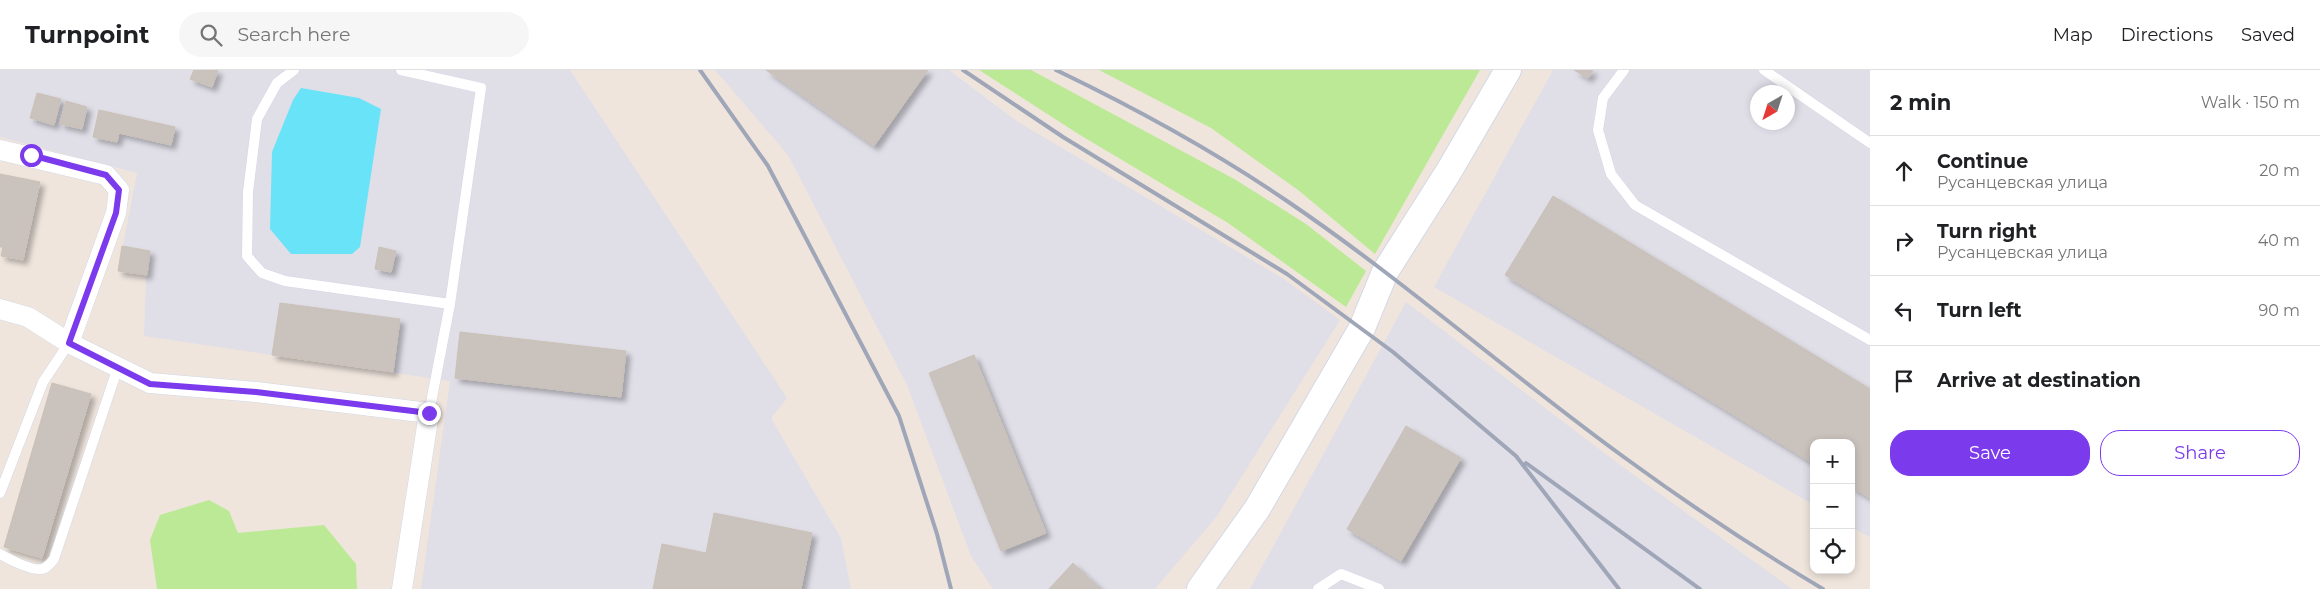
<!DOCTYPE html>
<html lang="en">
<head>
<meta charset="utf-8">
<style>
	:root { --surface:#fff; --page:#f6f6f6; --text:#202124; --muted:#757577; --line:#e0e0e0; --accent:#7c3aed }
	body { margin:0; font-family:Montserrat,sans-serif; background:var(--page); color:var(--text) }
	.controls { position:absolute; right:15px; bottom:15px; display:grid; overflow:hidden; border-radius:10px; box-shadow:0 2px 8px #0003 }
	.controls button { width:45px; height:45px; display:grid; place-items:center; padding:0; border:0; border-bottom:1px solid var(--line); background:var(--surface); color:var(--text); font:25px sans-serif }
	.compass { position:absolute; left:1750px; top:15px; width:45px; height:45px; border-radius:50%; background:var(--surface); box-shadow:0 2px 8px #0003; rotate:219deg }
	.stop { position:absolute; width:15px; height:15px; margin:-11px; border:4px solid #7c3aed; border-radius:50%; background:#fff }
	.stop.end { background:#7c3aed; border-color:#fff; box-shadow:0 1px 5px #0008 }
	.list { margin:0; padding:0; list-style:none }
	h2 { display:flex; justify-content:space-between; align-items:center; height:65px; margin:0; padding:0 20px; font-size:21px }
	h2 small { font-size:16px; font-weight:400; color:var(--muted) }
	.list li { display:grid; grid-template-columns:32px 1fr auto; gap:15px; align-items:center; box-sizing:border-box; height:70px; padding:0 20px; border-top:1px solid var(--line) }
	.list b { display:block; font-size:19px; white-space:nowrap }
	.list p { margin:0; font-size:16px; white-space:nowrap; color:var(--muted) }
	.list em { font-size:16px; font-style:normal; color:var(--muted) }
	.actions { display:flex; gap:10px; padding:15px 20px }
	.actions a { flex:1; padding:11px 0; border:1px solid var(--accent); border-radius:20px; text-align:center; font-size:18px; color:var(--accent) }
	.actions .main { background:var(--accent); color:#fff }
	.icon { flex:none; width:28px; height:28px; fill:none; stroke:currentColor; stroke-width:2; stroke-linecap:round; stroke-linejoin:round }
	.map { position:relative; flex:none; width:1870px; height:519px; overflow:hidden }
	header { display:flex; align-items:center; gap:30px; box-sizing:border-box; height:70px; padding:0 25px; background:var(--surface); border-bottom:1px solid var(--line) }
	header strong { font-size:24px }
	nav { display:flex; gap:28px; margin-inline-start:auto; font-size:18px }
	.search { width:350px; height:45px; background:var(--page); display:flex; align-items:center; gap:12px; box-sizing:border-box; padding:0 18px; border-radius:28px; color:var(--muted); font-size:19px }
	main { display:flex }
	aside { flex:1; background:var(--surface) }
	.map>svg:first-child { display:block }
	.industrial { fill:#e0dee7; fill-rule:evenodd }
	.green { fill:#bce996 }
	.water { fill:#69e3f8 }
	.building { fill:#cac2bd; stroke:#cac1b7; filter:url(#shadow) }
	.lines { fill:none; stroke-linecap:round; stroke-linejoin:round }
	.service-casing { stroke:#d2d8e6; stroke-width:11 }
	.minor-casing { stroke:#d2d8e6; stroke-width:21 }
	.tertiary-casing { stroke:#d2d8e6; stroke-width:28 }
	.service { stroke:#fff; stroke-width:10 }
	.minor { stroke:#fff; stroke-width:20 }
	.tertiary { stroke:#fff; stroke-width:26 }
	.rail { stroke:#9fa6b8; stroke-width:4 }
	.route { stroke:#7c3aed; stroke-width:6 }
</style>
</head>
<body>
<header>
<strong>Turnpoint</strong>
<div class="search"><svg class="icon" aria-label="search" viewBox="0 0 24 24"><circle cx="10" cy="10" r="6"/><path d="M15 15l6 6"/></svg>Search here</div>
<nav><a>Map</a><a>Directions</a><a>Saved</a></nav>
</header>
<main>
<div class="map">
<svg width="1870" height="519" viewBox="0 0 1870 519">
	<defs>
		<filter id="shadow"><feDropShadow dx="4.5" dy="4.5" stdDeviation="2.5" flood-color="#0004"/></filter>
	</defs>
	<rect width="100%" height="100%" fill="#efe5dd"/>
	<path class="industrial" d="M0,0H570L787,328L771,348L841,468L851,519H421L450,311L144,266L146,206L118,201L137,103L0,67Z
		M715,0H949L1018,52L1284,209L1340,250L1217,446L1155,519H993L971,486L907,315L788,85Z
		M1553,0H1870V467L1851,457V373H1814V435L1434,217ZM1758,22H1788V52H1758Z
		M1406,232L1620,395L1792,519H1250Z"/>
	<path class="green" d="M979,0H1031L1236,110L1306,154L1366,201L1346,237L1228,153L1080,65Z
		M1099,0H1480L1375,184L1298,120L1211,58Z
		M209,430L229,441L238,463L324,455L356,494L357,519H157L150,470L160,445Z"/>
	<path class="water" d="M301,18L359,28L381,39L360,177L352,184H291L270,159L272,82L293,30Z"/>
	<path class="building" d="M194,0H218L212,17L190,9Z
		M766,0H928L874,76Z
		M1574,0H1593L1588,8Z
		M37,23L61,29L54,55L30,48Z
		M66,31L87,37L82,59L60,54Z
		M99,40L175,57L171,75L119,63L117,72L93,67Z
		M0,104L40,112L23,190L1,186L3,177H0Z
		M1553,126L1870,319V428L1851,417V373H1814V394L1505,205Z
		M122,176L150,181L147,205L118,201Z
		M379,177L396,181L391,202L375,199Z
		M280,233L400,249L393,302L272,285Z
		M460,262L626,281L621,327L455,308Z
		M974,285L1046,463L1001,481L929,303Z
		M52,313L91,324L42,488L4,477Z
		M1406,356L1461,388L1401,491L1347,459Z
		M714,443L812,463L801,519H653L662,474L706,483Z
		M1073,493L1101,519H1049Z"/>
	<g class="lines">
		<g class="service-casing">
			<path id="service" d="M294,0L277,13L257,49L248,122L247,186L262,203L285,211L450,234
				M401,0L481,18L450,234L429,343
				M1624,0L1603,28L1598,60L1611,104L1635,135L1870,270
				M1764,0L1870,73
				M0,423L43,312L69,273
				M0,484C9,489 35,503 45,498C48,496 52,492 54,489L118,297
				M1318,519L1341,504L1379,519"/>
		</g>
		<g class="minor-casing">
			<path id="minor" d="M0,80L106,105L119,120L116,143L69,273
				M0,239L28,247L69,273L150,313L256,322L429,343L402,519"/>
		</g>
		<g class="tertiary-casing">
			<path id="tertiary" d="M1200,519L1257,439L1362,258L1385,202L1449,101L1508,0"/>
		</g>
		<use href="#service" class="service"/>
		<use href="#minor" class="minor"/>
		<use href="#tertiary" class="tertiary"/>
		<path class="rail" d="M700,0L768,96L899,346L937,464L951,519
			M963,0L1063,67L1287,204L1393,282L1516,386L1619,519
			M1056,0C1135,38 1214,81 1287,131C1405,211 1513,307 1628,390C1691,436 1756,479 1823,519
			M1526,393L1700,519"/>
	</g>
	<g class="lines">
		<path class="route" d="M31,85L106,105L119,120L116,143L69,273L150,314L256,322L429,343"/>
	</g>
</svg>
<div class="controls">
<button>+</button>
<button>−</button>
<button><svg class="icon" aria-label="locate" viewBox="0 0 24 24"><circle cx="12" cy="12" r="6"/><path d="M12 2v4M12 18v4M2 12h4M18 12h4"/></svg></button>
</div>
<svg class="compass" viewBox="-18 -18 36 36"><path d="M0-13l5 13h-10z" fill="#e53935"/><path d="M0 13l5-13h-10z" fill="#757577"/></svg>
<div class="stop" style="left:31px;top:85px"></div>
<div class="stop end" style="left:429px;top:343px"></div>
</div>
<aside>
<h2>2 min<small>Walk · 150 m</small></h2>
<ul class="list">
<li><svg class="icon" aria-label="ahead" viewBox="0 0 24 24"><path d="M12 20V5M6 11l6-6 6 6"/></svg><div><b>Continue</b><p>Русанцевская улица</p></div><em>20 m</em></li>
<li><svg class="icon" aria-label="right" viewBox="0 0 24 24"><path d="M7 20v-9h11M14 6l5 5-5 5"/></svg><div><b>Turn right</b><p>Русанцевская улица</p></div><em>40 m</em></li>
<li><svg class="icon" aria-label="left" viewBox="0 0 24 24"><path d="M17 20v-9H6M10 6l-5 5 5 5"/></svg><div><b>Turn left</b></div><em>90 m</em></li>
<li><svg class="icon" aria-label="arrive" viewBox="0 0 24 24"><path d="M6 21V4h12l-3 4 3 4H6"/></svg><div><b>Arrive at destination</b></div></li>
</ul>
<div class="actions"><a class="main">Save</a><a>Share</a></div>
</aside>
</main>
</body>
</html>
